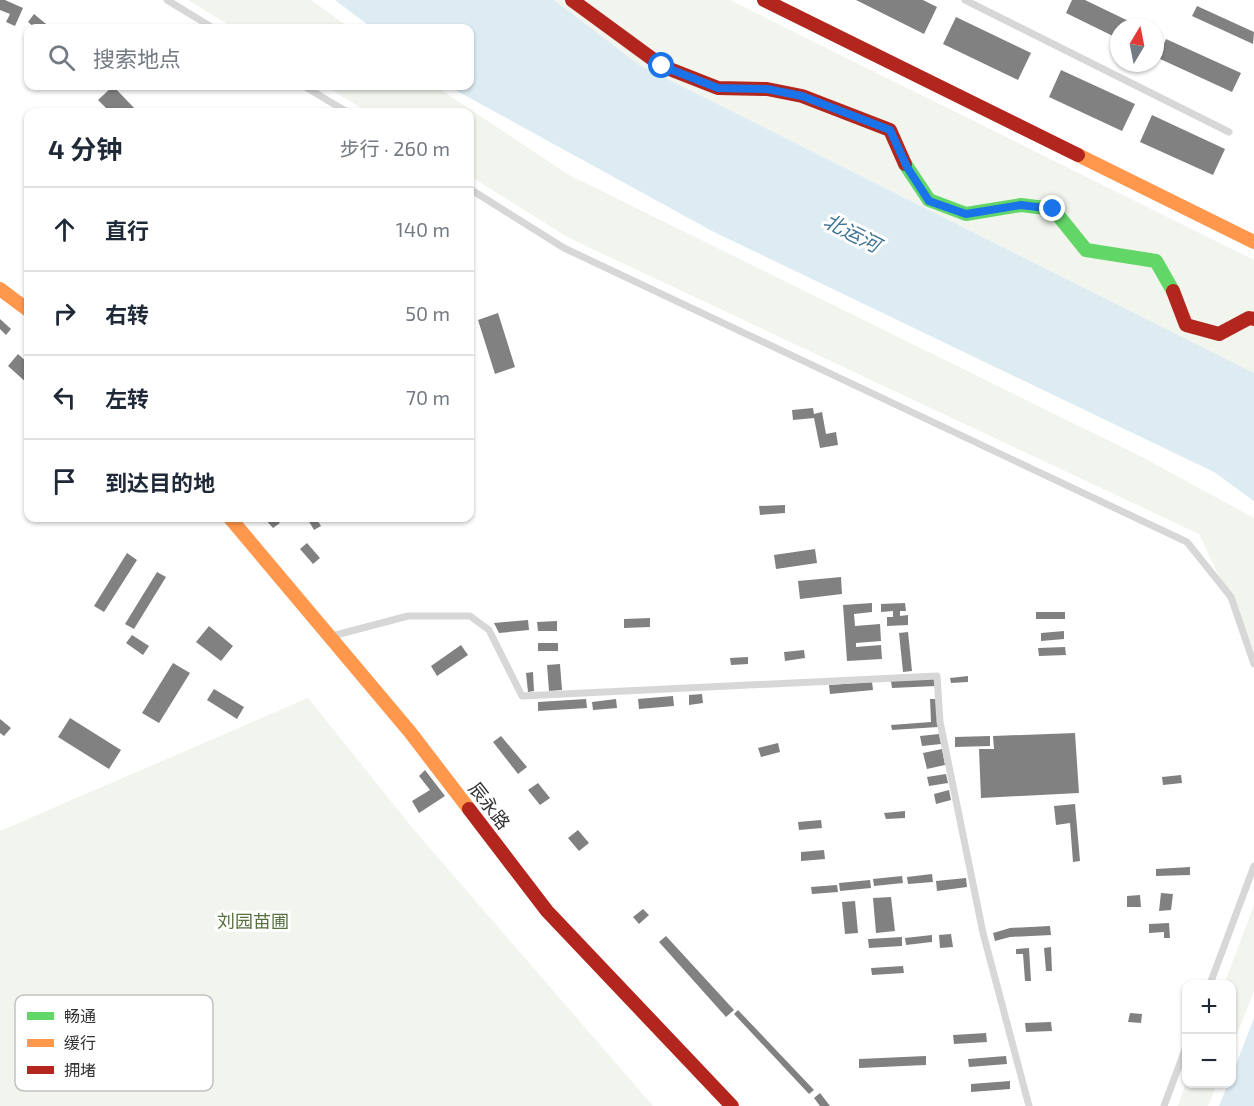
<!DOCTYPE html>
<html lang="zh">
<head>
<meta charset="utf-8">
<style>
	:root { --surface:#fff; --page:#f2f2f3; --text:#1f2937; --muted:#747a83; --line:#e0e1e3 }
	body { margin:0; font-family:"Exo 2","Noto Sans SC",sans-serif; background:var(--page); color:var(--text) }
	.controls { position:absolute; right:18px; bottom:18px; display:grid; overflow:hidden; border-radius:12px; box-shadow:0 2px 4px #0004 }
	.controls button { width:54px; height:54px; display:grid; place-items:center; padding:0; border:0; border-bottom:2px solid var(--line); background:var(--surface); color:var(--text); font:30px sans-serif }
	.compass { position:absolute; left:1110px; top:18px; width:54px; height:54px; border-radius:50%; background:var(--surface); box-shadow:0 2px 4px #0004; rotate:10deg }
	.stop { position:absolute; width:18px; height:18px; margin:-14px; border:4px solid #1a73e8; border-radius:50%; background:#fff }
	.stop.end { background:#1a73e8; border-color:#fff; box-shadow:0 2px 6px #0008 }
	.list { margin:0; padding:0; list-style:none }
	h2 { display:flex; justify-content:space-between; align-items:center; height:78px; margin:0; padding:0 24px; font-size:26px }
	h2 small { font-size:20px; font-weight:400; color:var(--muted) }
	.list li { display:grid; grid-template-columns:39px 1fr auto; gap:18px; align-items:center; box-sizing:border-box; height:84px; padding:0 24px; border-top:2px solid var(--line) }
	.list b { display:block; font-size:22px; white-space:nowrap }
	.list em { font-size:20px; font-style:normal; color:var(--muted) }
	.icon { flex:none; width:33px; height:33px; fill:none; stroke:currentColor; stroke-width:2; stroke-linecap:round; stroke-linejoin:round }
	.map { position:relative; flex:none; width:1254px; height:1106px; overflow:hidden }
	.search { position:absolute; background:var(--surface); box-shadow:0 2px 4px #0004; left:24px; top:24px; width:450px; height:66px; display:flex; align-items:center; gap:15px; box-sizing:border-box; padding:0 21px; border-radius:12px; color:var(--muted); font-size:22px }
	.panel { position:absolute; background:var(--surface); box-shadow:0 2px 4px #0004; left:24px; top:108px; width:450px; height:414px; border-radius:12px }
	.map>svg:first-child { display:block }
	.green { fill:#f1f5ed }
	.water { fill:#ddebf3 }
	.building { fill:#818181 }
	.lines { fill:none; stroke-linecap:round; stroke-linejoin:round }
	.lane { stroke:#d7d7d7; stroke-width:7 }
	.fast { stroke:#63d668; stroke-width:14 }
	.slow { stroke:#ff974d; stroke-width:14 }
	.jam { stroke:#b3261e; stroke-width:14 }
	.route { stroke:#1a73e8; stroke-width:8 }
	.labels { text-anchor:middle; stroke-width:6; stroke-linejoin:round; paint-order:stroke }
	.street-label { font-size:18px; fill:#333; stroke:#fff }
	.park-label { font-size:18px; fill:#56703f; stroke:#fff }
	.water-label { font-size:20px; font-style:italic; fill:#3f7597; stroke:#fff }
	.key { fill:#fff; stroke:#c2c2c2; stroke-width:1.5 }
	.key-label { font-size:16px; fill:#333 }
</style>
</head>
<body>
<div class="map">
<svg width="1254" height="1106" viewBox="0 0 1254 1106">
	<rect width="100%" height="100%" fill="#fff"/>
	<path class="green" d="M188,0H311L350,28H234Z
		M554,0H730L1254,260V373L638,65Z
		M325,86H435L569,175L1142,457L1254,518V650L1199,534L569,238L470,176V112H368Z
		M308,698L415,831L653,1106H0V831Z
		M1254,905V991L1232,1047V984H1224Z
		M1186,1083L1217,1084L1208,1106H1178Z"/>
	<path class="water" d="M335,0H554L639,65L1254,373V501L1214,472L712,231L448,86H470V28H372Z
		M1254,1018V1106H1219L1228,1084H1232V1075Z"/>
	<path class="building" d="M0,0H5L23,8L15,26L6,22L10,14L0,10Z
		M856,0H923L937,7L924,34Z
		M1072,0H1085L1141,27H1119V39L1066,13Z
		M1197,6L1254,32L1253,44L1192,16Z
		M34,14L51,28H35L28,22Z
		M956,17L1031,53L1018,80L943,44Z
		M1166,39L1241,73L1232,92L1158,58Z
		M1061,70L1135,104L1122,131L1049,97Z
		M113,86L138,112H110L98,100Z
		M1152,115L1225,149L1213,175L1140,142Z
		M498,313L515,367L495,374L478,320Z
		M0,319L11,329L6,335L0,329Z
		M18,354L28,363V384L8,366Z
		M813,408L814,414L822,412L826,434L836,432L838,445L820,448L814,418L793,420L792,410Z
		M785,505V513L760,515L759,506Z
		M264,518H275L280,523L273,528Z
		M307,518H316L321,526L314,530Z
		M307,543L320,558L313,564L300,549Z
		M815,549L817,563L776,569L774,555Z
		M127,553L137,560L104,612L94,606Z
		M157,572L166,577L134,629L125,624Z
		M841,577L842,594L800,599L798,581Z
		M872,603V612L854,614L855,626L880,624L881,641L856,643V647L881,645L882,659L847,661L843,605Z
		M905,603L906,611H900V616L908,615V625L887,626V617H893V611L881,612V604Z
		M1036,612H1065V619H1036Z
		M650,618V627L624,628V619Z
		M528,620L529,630L499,633L494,623Z
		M557,621V631H538L537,622Z
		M209,626L233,646L221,661L196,642Z
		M1064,631V639L1041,641V633Z
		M908,632L912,671L903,672L899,633Z
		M132,635L149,646L143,655L126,643Z
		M538,643H558V651H538Z
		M461,645L468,655L437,676L431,666Z
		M1065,647L1066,655L1039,656L1038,648Z
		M804,650L805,658L785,661L784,652Z
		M748,657V664L731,665L730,658Z
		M173,663L190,673L159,723L142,713Z
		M560,664L562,690L549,691L547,665Z
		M533,672L534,691L528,692L526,673Z
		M968,676V682L951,683L950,678Z
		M935,678L936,686L892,688L891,681Z
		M872,682L873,690L830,694L829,685Z
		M214,689L244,707L237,719L207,700Z
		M702,694L703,703L689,705V695Z
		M673,696L674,706L639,709L638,699Z
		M586,699L587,708L538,711V702Z
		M616,699L617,708L593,710L592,702Z
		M930,699H936L938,727L892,730L891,725L931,722Z
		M70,718L121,750L109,769L58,737Z
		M0,719L11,728L4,736L0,733Z
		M1075,733L1079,793L981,798L979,749H994L993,736Z
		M939,734L941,744L922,746L920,736Z
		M501,736L527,767L518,774L493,742Z
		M990,736V746L955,747V737Z
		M778,743L780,752L761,757L758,748Z
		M942,749L945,765L927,769L923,753Z
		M425,770L445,796L419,813L412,801L430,790L419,776Z
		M946,774L948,783L929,786L927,777Z
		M1181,775L1182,783L1163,785L1162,777Z
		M538,783L550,798L540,805L528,790Z
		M949,790L951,800L936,804L934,794Z
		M1075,804L1080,861L1073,862L1070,823L1056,825L1054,806Z
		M905,811V818L886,819L884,813Z
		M821,820L822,828L799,830L798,822Z
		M578,830L589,843L579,851L568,838Z
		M824,850L825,859L801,861V852Z
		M1190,867V875L1156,876V869Z
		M932,874L933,882L908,884L907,877Z
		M902,876L903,883L874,886L873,879Z
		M966,878L967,887L937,891L936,881Z
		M870,880L871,888L840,891L839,883Z
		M837,885L838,892L812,894L811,887Z
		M1161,893L1173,894L1171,910L1159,911Z
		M1140,895L1141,907H1127V896Z
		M891,897L895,931L876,933L873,898Z
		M855,901L858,933L845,934L842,902Z
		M643,909L649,915L639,924L633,917Z
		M1169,923L1170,938H1164V932L1149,933V924Z
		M1050,926L1051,935L1010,937L995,941L993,933L1010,928Z
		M951,934L953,947L940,948L939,935Z
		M932,935V942L906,945L905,938Z
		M666,936L734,1010L726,1017L659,942Z
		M902,937V946L869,948L868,939Z
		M1051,947L1052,971H1046L1044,948Z
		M1029,948L1031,981H1025L1023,954H1016V949Z
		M903,966L904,973L872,975L871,968Z
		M738,1010L814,1090L809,1094L734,1014Z
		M1130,1013L1142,1014L1141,1023L1128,1022Z
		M1051,1022L1052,1031L1026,1032L1025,1023Z
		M986,1033L987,1042L954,1044L953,1035Z
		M926,1056V1065L859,1068V1059Z
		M1006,1056L1007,1064L969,1067L968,1059Z
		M1010,1081V1089L971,1092V1084Z
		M820,1093L830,1106H820L814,1098Z"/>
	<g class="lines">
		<path class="lane" d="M167,0L213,28
			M965,0L1229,132
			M304,86L347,112
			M470,189L564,248L1187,542L1231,597L1254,664
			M332,636L408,616H470L489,630L522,696L937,676L940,722L983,933L1029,1106
			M1210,984L1254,866
			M1164,1106L1186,1047"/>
		<path class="fast" d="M905,164L929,200L966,214L1021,205L1053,209L1086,250L1156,261L1173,291"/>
		<path class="slow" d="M1078,155L1254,242
			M0,289L28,310
			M230,518L410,732L469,809"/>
		<path class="jam" d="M572,0L662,66L718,88L767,89L802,96L890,130L905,164
			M764,0L1078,155
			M1173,291L1186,325L1219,334L1249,318L1254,319
			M469,809L547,911L732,1106"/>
	</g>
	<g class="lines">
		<path class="route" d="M662,66L718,88L767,89L802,96L890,130L907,167L929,201L966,214L1021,205L1053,209"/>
	</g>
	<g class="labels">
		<g class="street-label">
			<text transform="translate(489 806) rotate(52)" y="6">辰永路</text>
		</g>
		<g class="park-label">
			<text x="253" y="928">刘园苗圃</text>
		</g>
		<g class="water-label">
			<text transform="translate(852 233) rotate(27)" y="7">北运河</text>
		</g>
	</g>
	<rect x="15" y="995" width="198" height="96" rx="9" class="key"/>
	<rect x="27" y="1012" width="27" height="8" fill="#63d668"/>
	<rect x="27" y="1039" width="27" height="8" fill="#ff974d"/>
	<rect x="27" y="1066" width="27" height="8" fill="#b3261e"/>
	<g class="key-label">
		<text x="64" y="1022">畅通</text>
		<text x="64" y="1049">缓行</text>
		<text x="64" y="1076">拥堵</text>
	</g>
</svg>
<div class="controls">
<button>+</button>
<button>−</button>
</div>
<svg class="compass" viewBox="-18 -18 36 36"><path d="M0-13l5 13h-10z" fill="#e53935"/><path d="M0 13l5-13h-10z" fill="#747a83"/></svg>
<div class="stop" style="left:662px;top:66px"></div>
<div class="stop end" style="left:1053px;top:209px"></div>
<div class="search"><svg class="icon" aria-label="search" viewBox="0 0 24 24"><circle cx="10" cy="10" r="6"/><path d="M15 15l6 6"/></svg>搜索地点</div>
<section class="panel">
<h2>4 分钟<small>步行 · 260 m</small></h2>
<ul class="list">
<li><svg class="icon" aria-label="ahead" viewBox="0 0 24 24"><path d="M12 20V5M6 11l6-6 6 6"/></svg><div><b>直行</b></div><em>140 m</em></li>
<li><svg class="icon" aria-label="right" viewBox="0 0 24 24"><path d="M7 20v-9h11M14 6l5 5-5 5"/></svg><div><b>右转</b></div><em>50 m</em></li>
<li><svg class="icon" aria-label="left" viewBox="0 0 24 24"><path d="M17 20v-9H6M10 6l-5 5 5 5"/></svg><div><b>左转</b></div><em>70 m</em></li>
<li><svg class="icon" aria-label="arrive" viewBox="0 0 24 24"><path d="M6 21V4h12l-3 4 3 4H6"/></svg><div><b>到达目的地</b></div></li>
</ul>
</section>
</div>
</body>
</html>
